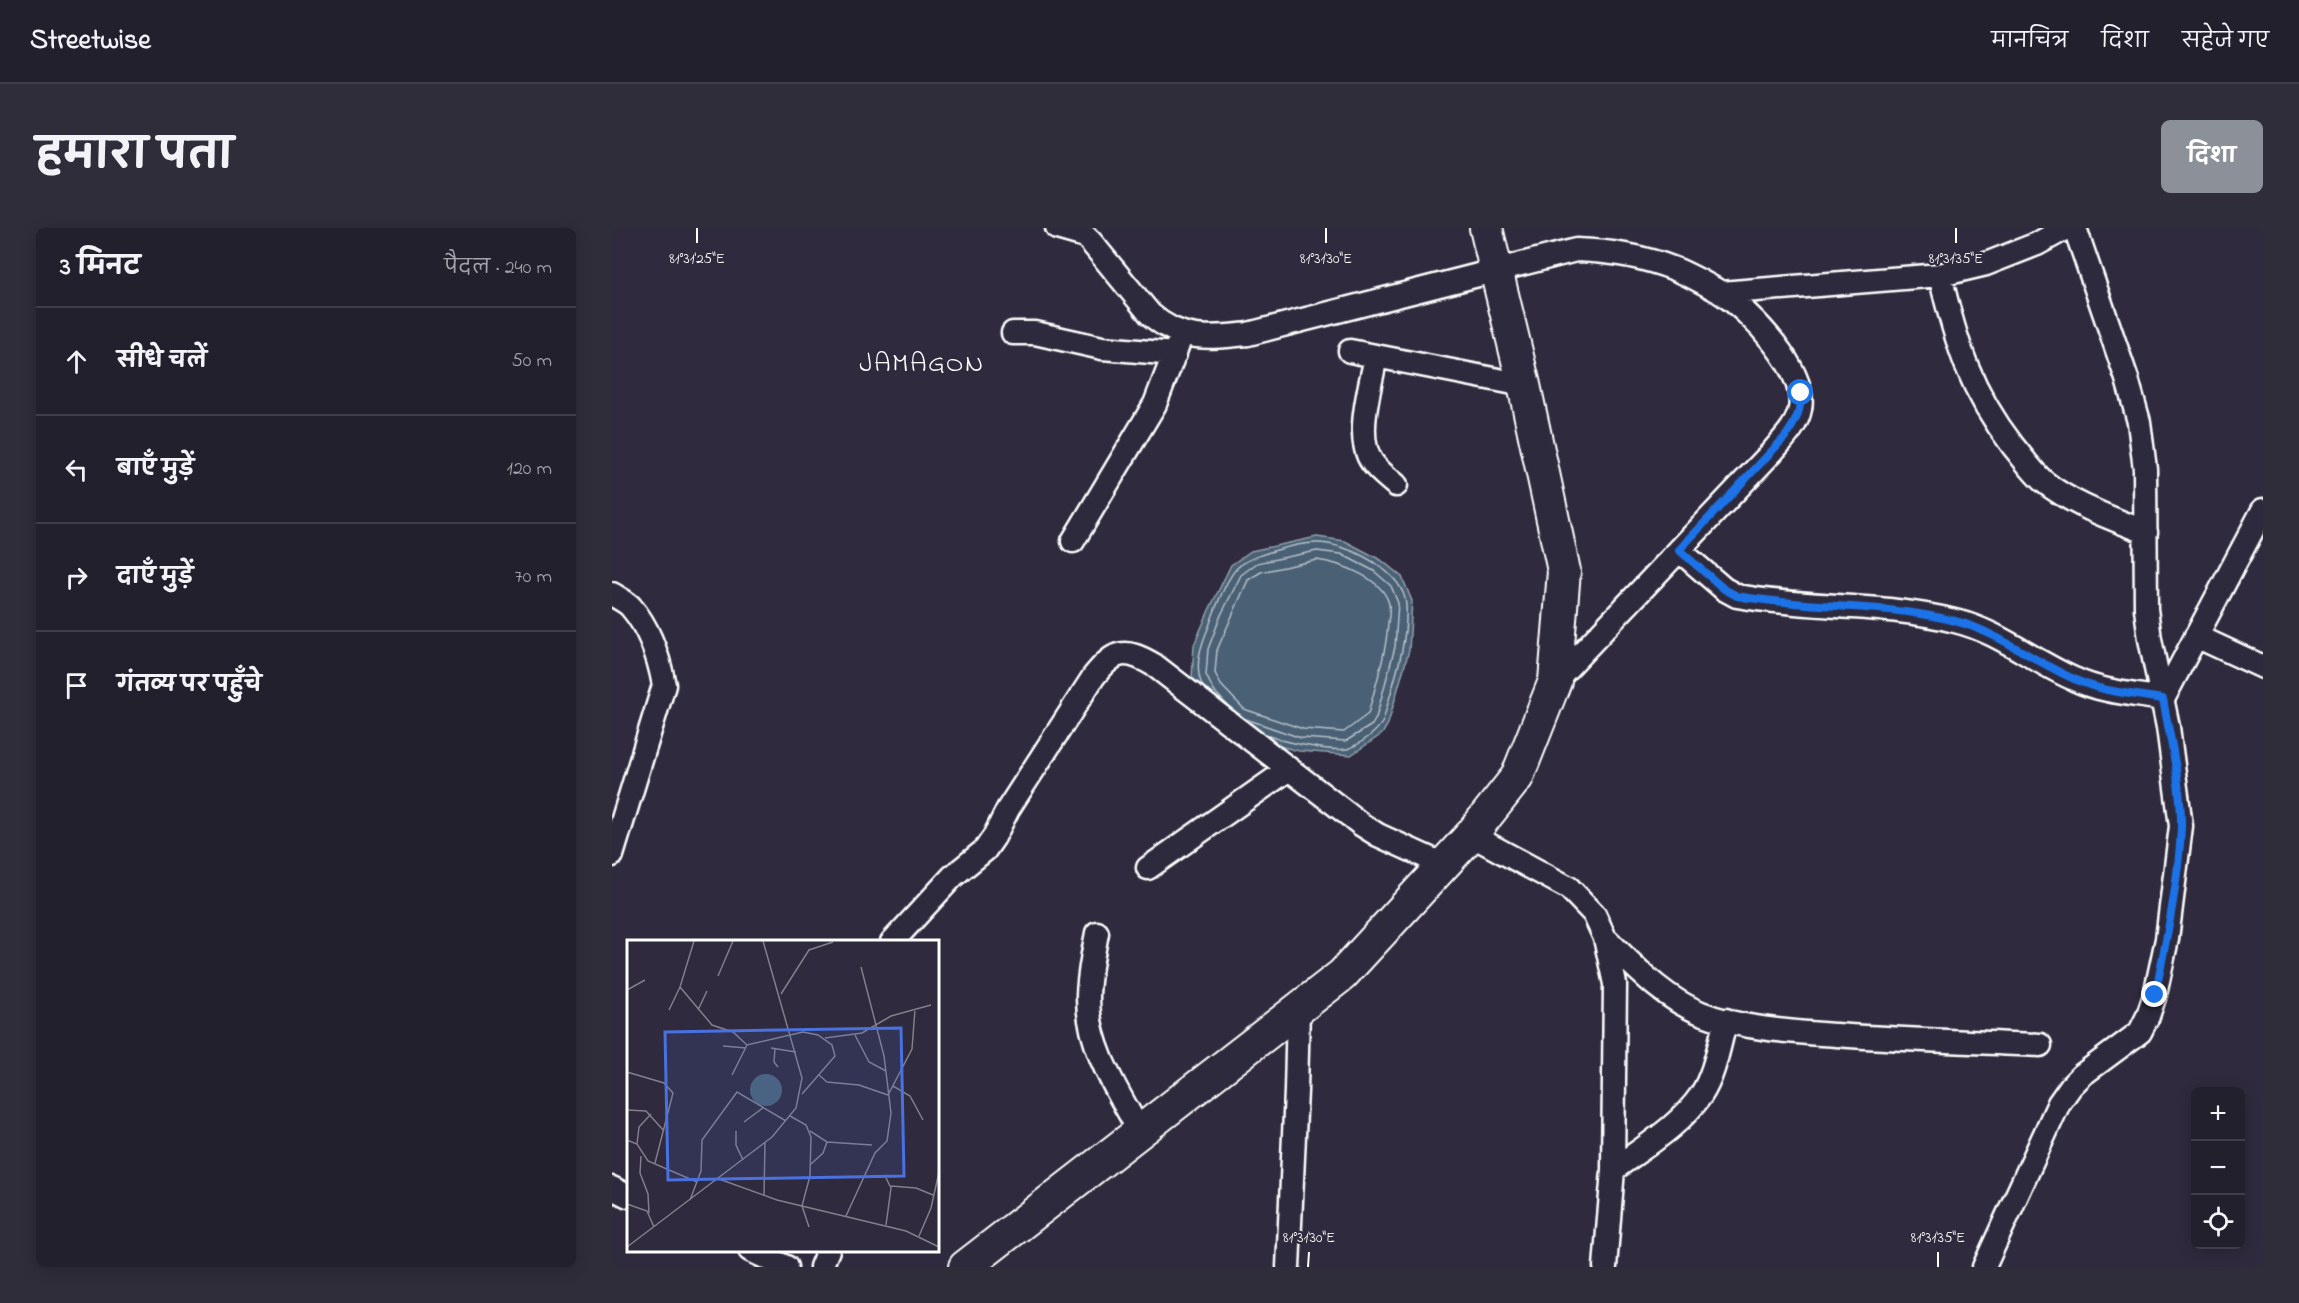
<!DOCTYPE html>
<html lang="hi">
<head>
<meta charset="utf-8">
<style>
	:root { --surface:#23202e; --page:#2f2d3a; --text:#f1f3f6; --muted:#a3a3aa; --line:#403e4a; --accent:#8c9099 }
	body { margin:0; font-family:"Indie Flower","Playpen Sans Deva",sans-serif; background:var(--page); color:var(--text) }
	.controls { position:absolute; right:18px; bottom:18px; display:grid; overflow:hidden; border-radius:9px; box-shadow:0 3px 15px #0003 }
	.controls button { width:54px; height:54px; display:grid; place-items:center; padding:0; border:0; border-bottom:2px solid var(--line); background:var(--surface); color:var(--text); font:30px sans-serif }
	.stop { position:absolute; width:18px; height:18px; margin:-14px; border:4px solid #1a73e8; border-radius:50%; background:#fff }
	.stop.end { background:#1a73e8; border-color:#fff; box-shadow:0 2px 6px #0008 }
	.list { margin:0; padding:0; list-style:none }
	h2 { display:flex; justify-content:space-between; align-items:center; height:78px; margin:0; padding:0 24px; font-size:26px }
	h2 small { font-size:20px; font-weight:400; color:var(--muted) }
	.list li { display:grid; grid-template-columns:39px 1fr auto; gap:18px; align-items:center; box-sizing:border-box; height:108px; padding:0 24px; border-top:2px solid var(--line) }
	.list b { display:block; font-size:22px; white-space:nowrap }
	.list em { font-size:20px; font-style:normal; color:var(--muted) }
	.icon { flex:none; width:33px; height:33px; fill:none; stroke:currentColor; stroke-width:2; stroke-linecap:round; stroke-linejoin:round }
	.map { position:relative; flex:none; width:1651px; height:1039px; overflow:hidden; border-radius:9px }
	header { display:flex; align-items:center; gap:36px; box-sizing:border-box; height:84px; padding:0 30px; background:var(--surface); border-bottom:2px solid var(--line) }
	header strong { font-size:28px }
	nav { display:flex; gap:33px; margin-inline-start:auto; font-size:21px }
	.intro { display:flex; align-items:center; justify-content:space-between; box-sizing:border-box; height:144px; padding:0 36px }
	h1 { margin:0; font-size:42px }
	.button { padding:15px 27px; border-radius:9px; background:var(--accent); color:#fff; font-size:21px; font-weight:700 }
	main { display:flex; gap:36px; padding:0 36px }
	aside { flex:1; background:var(--surface); border-radius:9px; box-shadow:0 3px 15px #0003 }
	.map>svg:first-child { display:block }
	.water { fill:#4a6175; stroke:#92a0ac; stroke-width:1.5 }
	.lines { fill:none; stroke-linecap:round; stroke-linejoin:round }
	.shore { stroke:#b7c0c8; stroke-width:1.5 }
	.street-casing { stroke:#fff; stroke-width:27 }
	.secondary-casing { stroke:#fff; stroke-width:36 }
	.street { stroke:#2f2a3d; stroke-width:22 }
	.secondary { stroke:#2f2a3d; stroke-width:32 }
	.route { stroke:#1a73e8; stroke-width:8 }
	.ticks { fill:none; stroke:#fff; stroke-width:2 }
	.labels { text-anchor:middle; stroke-width:4.5; stroke-linejoin:round; paint-order:stroke }
	.quarter-label { font-size:27px; letter-spacing:1.5px; fill:#fff; stroke:#2f2a3d }
	.inset-road { fill:none; stroke:#827f8b; stroke-width:1.5 }
	.view { fill:#4a71e0; fill-opacity:0.15; stroke:#4a71e0; stroke-width:3 }
	.inset-edge { fill:none; stroke:#fff; stroke-width:3 }
	.ticks-label { font-size:15px; text-anchor:middle; fill:#fff; stroke:#2f2a3d; stroke-width:4.5; stroke-linejoin:round; paint-order:stroke }
</style>
</head>
<body>
<header>
<strong>Streetwise</strong>
<nav><a>मानचित्र</a><a>दिशा</a><a>सहेजे गए</a></nav>
</header>
<div class="intro"><h1>हमारा पता</h1><a class="button">दिशा</a></div>
<main>
<aside>
<h2>3 मिनट<small>पैदल · 240 m</small></h2>
<ul class="list">
<li><svg class="icon" aria-label="ahead" viewBox="0 0 24 24"><path d="M12 20V5M6 11l6-6 6 6"/></svg><div><b>सीधे चलें</b></div><em>50 m</em></li>
<li><svg class="icon" aria-label="left" viewBox="0 0 24 24"><path d="M17 20v-9H6M10 6l-5 5 5 5"/></svg><div><b>बाएँ मुड़ें</b></div><em>120 m</em></li>
<li><svg class="icon" aria-label="right" viewBox="0 0 24 24"><path d="M7 20v-9h11M14 6l5 5-5 5"/></svg><div><b>दाएँ मुड़ें</b></div><em>70 m</em></li>
<li><svg class="icon" aria-label="arrive" viewBox="0 0 24 24"><path d="M6 21V4h12l-3 4 3 4H6"/></svg><div><b>गंतव्य पर पहुँचे</b></div></li>
</ul>
</aside>
<div class="map">
<svg width="1651" height="1039" viewBox="0 0 1651 1039">
	<rect width="100%" height="100%" fill="#2f2a3d"/>
	<filter id="ink" filterUnits="userSpaceOnUse"><feTurbulence type="fractalNoise" baseFrequency=".0167" numOctaves="2"/><feDisplacementMap in="SourceGraphic" scale="12" xChannelSelector="R" yChannelSelector="G"/><feConvolveMatrix kernelMatrix="1 2 1 2 8 2 1 2 1" color-interpolation-filters="sRGB"/></filter>
	<g filter="url(#ink)">
		<path class="water" d="M705,309L733,313L769,332L790,349L800,373L797,422L776,496L770,506L739,527L687,523L663,517L591,471L580,450L582,417L597,382L619,337L639,323Z"/>
		<g class="lines">
			<path class="shore" d="M705,332C728,335 771,350 777,376C778,382 777,389 776,395C774,426 764,456 756,486L732,504L691,501L632,481L609,457L603,445L605,422L636,352L649,344Z
				M591,459C581,439 589,417 597,398C602,384 615,350 625,340C638,327 688,314 707,315C736,316 792,343 794,377C796,416 781,455 771,493C765,504 750,515 738,520C723,526 670,513 654,507
				M617,479L602,463L594,447L596,421L609,387L629,347L645,335L705,323L729,326L762,343L779,358L786,375L783,419L764,490L760,497L734,513L689,510L634,491"/>
			<g class="street-casing">
				<path id="street" d="M445,0L473,8L479,14L538,86C569,114 598,110 636,106L964,22C998,23 1030,28 1063,41C1078,47 1094,56 1108,64C1138,83 1196,143 1188,181C1185,198 1172,210 1161,223L943,453
					M1328,47C1344,115 1358,162 1401,218C1411,230 1420,243 1431,253C1461,277 1499,290 1534,304
					M1109,65L1328,47L1374,36L1425,16L1454,0
					M401,105H423L490,120L563,126
					M738,123L912,157
					M764,128C759,157 742,209 760,234C766,243 776,250 784,257
					M461,313L543,176L570,106
					M1067,322L1112,361L1125,368C1197,381 1272,375 1343,393C1386,403 1421,433 1462,451C1489,464 1521,466 1551,471L1651,282
					M0,366C6,370 15,374 19,379C38,401 47,430 52,457L0,627
					M1584,408L1651,439
					M859,607L957,660L982,686L993,710L1003,756L1001,942L993,1039
					M536,640L677,541
					M485,705C481,726 476,748 476,770C476,819 505,862 528,904
					M993,710C1022,738 1051,770 1089,785C1129,801 1181,804 1224,807C1292,812 1360,814 1428,817
					M280,714L341,648L373,622L382,609L396,581L482,448C503,422 513,420 542,437L750,597L766,607L832,637
					M1001,942C1030,920 1068,898 1089,867C1103,846 1107,816 1114,792
					M0,960L16,968
					M138,1022L174,1039
					M209,1039L216,1022
					M676,1039L684,863L686,782
					M1372,1039L1447,875L1459,858L1470,847L1528,804L1536,788L1543,767L1555,711L1569,598L1556,499L1538,411L1534,381L1533,241L1527,194L1515,151L1463,0"/>
			</g>
			<g class="secondary-casing">
				<path id="secondary" d="M353,1039L730,747L859,607L905,549L943,453L952,343L912,157L874,0"/>
			</g>
			<use href="#street" class="street"/>
			<use href="#secondary" class="secondary"/>
		</g>
	</g>
	<g class="lines" filter="url(#ink)">
		<path class="route" d="M1189,165C1189,183 1184,194 1173,209L1067,322L1112,361L1125,368C1197,381 1272,375 1343,393C1386,404 1421,433 1462,451C1489,464 1521,466 1551,471C1558,510 1570,560 1569,599C1567,653 1554,714 1543,767"/>
	</g>
	<path class="ticks" d="M85,15V0M714,15V0M1344,15V0M696,1039L697,1024M1326,1039V1024"/>
	<g class="labels">
		<g class="quarter-label">
			<text x="310" y="143">JAMAGON</text>
		</g>
	</g>
	<g transform="translate(15 712)">
		<rect width="312" height="312" fill="#2f2a3d"/>
		<path d="M123 150a16 16 0 1 1 32 0a16 16 0 1 1-32 0Z" fill="#4a6175"/>
		<path class="inset-road" d="M67,1L53,47L85,85L106,92L120,105L176,92L191,95L205,105L208,116L175,154M91,36L106,1M0,50L18,40M154,54L182,10L206,2M42,70L53,47M71,70L80,51M228,95L242,122L259,131M198,98L235,93L264,76L304,65M96,106L119,108M144,108L169,112M148,108L147,122L151,127M0,132L37,143L46,153L28,223M105,135L120,105M192,135L200,142L232,145L261,155L285,109L288,69M266,146L283,156L296,180M0,170L19,171L37,191M163,176L179,185L184,197L183,236L175,266L182,287M117,182L137,167M109,191V205L116,220M183,191L200,202L245,205M0,200L10,204L21,221L70,242M10,204L12,187L24,174M14,216L13,233L21,254L22,273M184,224L196,213L200,202M92,239L150,260L279,291L312,307M264,246L289,248L306,255M137,255L138,203M63,260L74,231L75,200L110,152L159,181M0,264L20,271L27,287M219,276L248,213L260,201L264,173L257,116L234,27M259,285L264,248L259,238M292,296L304,268L312,232M0,307L145,197L169,168L175,138L136,1"/>
		<path class="view" d="M274,88L277,236L41,240L38,92Z"/>
		<rect width="312" height="312" class="inset-edge"/>
	</g>
	<g class="ticks-label">
		<text x="85" y="35">81°31'25"E</text>
		<text x="714" y="35">81°31'30"E</text>
		<text x="1344" y="35">81°31'35"E</text>
		<text x="697" y="1014">81°31'30"E</text>
		<text x="1326" y="1014">81°31'35"E</text>
	</g>
</svg>
<div class="controls">
<button>+</button>
<button>−</button>
<button><svg class="icon" aria-label="locate" viewBox="0 0 24 24"><circle cx="12" cy="12" r="6"/><path d="M12 2v4M12 18v4M2 12h4M18 12h4"/></svg></button>
</div>
<div class="stop" style="left:1189px;top:165px"></div>
<div class="stop end" style="left:1543px;top:767px"></div>
</div>
</main>
</body>
</html>
